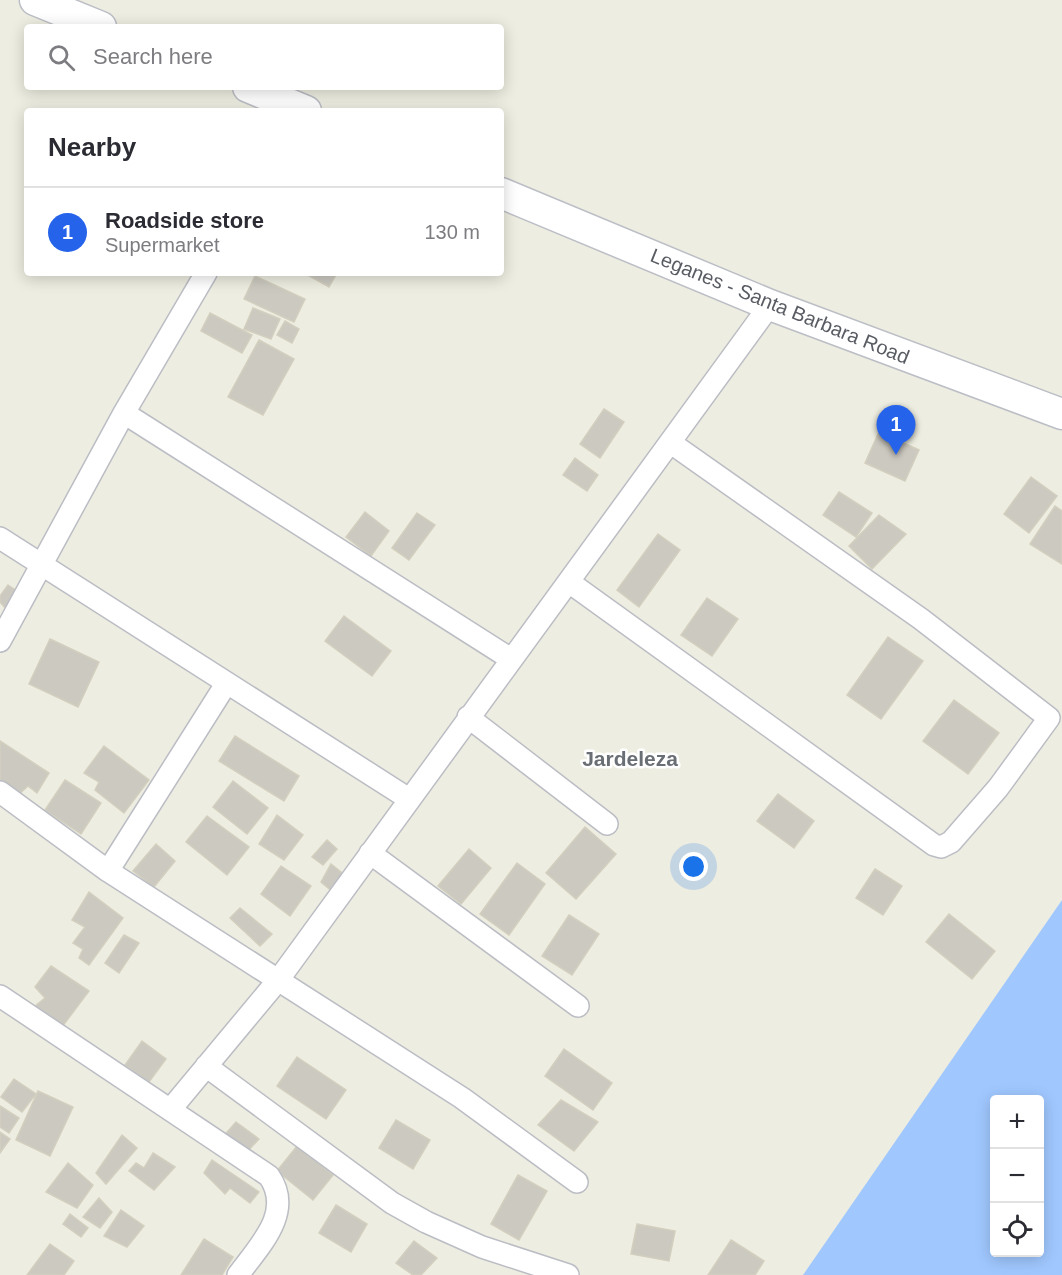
<!DOCTYPE html>
<html lang="en">
<head>
<meta charset="utf-8">
<style>
	:root { --surface:#fff; --page:#f7f7f7; --text:#2b2b33; --muted:#7c7c81; --line:#e1e1e2; --accent:#2563eb }
	body { margin:0; font-family:Arial,sans-serif; background:var(--page); color:var(--text) }
	.controls { position:absolute; right:18px; bottom:18px; display:grid; overflow:hidden; border-radius:6px; box-shadow:0 3px 15px #0003 }
	.controls button { width:54px; height:54px; display:grid; place-items:center; padding:0; border:0; border-bottom:2px solid var(--line); background:var(--surface); color:var(--text); font:30px sans-serif }
	.you { position:absolute; left:694px; top:867px; width:21px; height:21px; margin:-15px; border:4px solid #fff; border-radius:50%; background:#1a73e8; box-shadow:0 0 0 9px #1a73e833 }
	.badge { display:grid; place-items:center; width:39px; height:39px; border-radius:50%; background:var(--accent); color:#fff; font-size:20px; font-weight:700 }
	.pin { position:absolute; translate:-50% -50px; filter:drop-shadow(0 2px 3px #0008) }
	.pin::after { content:''; position:absolute; top:32px; width:21px; height:18px; background:inherit; clip-path:polygon(0 0,100% 0,50% 100%) }
	.list { margin:0; padding:0; list-style:none }
	h2 { display:flex; justify-content:space-between; align-items:center; height:78px; margin:0; padding:0 24px; font-size:26px }
	h2 small { font-size:20px; font-weight:400; color:var(--muted) }
	.list li { display:grid; grid-template-columns:39px 1fr auto; gap:18px; align-items:center; box-sizing:border-box; height:90px; padding:0 24px; border-top:2px solid var(--line) }
	.list b { display:block; font-size:22px; white-space:nowrap }
	.list p { margin:0; font-size:20px; white-space:nowrap; color:var(--muted) }
	.list em { font-size:20px; font-style:normal; color:var(--muted) }
	.icon { flex:none; width:33px; height:33px; fill:none; stroke:currentColor; stroke-width:2; stroke-linecap:round; stroke-linejoin:round }
	.map { position:relative; flex:none; width:1062px; height:1275px; overflow:hidden }
	.search { position:absolute; background:var(--surface); box-shadow:0 3px 15px #0003; left:24px; top:24px; width:480px; height:66px; display:flex; align-items:center; gap:15px; box-sizing:border-box; padding:0 21px; border-radius:6px; color:var(--muted); font-size:22px }
	.panel { position:absolute; background:var(--surface); box-shadow:0 3px 15px #0003; left:24px; top:108px; width:480px; height:168px; border-radius:6px }
	.map>svg:first-child { display:block }
	.water { fill:#a0c8ff; fill-rule:evenodd }
	.building { fill:#cbc9c0; stroke:#d3cfbe; stroke-width:1.5 }
	.lines { fill:none; stroke-linecap:round; stroke-linejoin:round }
	.street-casing { stroke:#bbbdc4; stroke-width:24 }
	.secondary-casing { stroke:#bcbec6; stroke-width:33 }
	.street { stroke:#fff; stroke-width:21 }
	.secondary { stroke:#fff; stroke-width:30 }
	.labels { text-anchor:middle; stroke-width:5; stroke-linejoin:round; paint-order:stroke }
	.street-label { font-size:20px; fill:#595c63; stroke:#fff }
	.neighbourhood-label { font-size:21px; font-weight:bold; fill:#6a6e75; stroke:#fff }
</style>
</head>
<body>
<div class="map">
<svg width="1062" height="1275" viewBox="0 0 1062 1275">
	<rect width="100%" height="100%" fill="#eeede1"/>
	<path class="water" d="M1062,900V1275H803ZM994,1100H1040V1252H994Z"/>
	<path class="building" d="M304,273H337L329,287Z
		M255,276L305,299L294,322L244,299Z
		M253,308L280,319L271,339L244,329Z
		M210,313L252,335L242,353L201,331Z
		M285,321L299,329L292,343L277,335Z
		M259,340L294,359L263,415L228,397Z
		M604,409L624,422L600,458L580,444Z
		M879,432L919,450L905,481L865,463Z
		M575,458L598,475L587,491L563,475Z
		M1031,477L1057,496L1029,533L1004,514Z
		M839,492L872,513L856,537L823,515Z
		M1055,506L1062,511V564L1030,544Z
		M365,512L389,531L371,556L346,537Z
		M417,513L435,525L409,560L392,548Z
		M879,515L906,534L872,569L849,546Z
		M658,534L680,550L639,607L617,590Z
		M8,585L20,593L7,610L0,602V596Z
		M707,598L738,619L712,656L681,635Z
		M344,616L391,651L372,676L325,641Z
		M888,637L923,661L881,719L847,695Z
		M50,639L99,662L78,707L29,684Z
		M954,700L999,733L968,774L923,741Z
		M235,736L299,776L284,801L219,761Z
		M0,741L49,773L37,793L28,786L17,796L0,784Z
		M104,746L149,780L124,813L95,790L99,782L84,773Z
		M65,780L101,803L81,834L45,810Z
		M233,781L268,808L247,834L213,807Z
		M778,794L814,821L794,848L757,821Z
		M277,815L303,835L284,860L259,844Z
		M207,816L249,847L227,875L186,842Z
		M585,827L616,854L576,899L546,873Z
		M327,840L337,849L323,865L312,857Z
		M156,844L175,861L154,887L133,871Z
		M469,849L491,868L461,904L438,886Z
		M517,863L545,884L509,935L480,914Z
		M331,864L346,876L334,893L321,882Z
		M281,866L311,886L290,916L261,894Z
		M875,869L902,886L883,915L856,898Z
		M89,892L123,918L89,965L79,958L83,949L73,943L85,927L72,920Z
		M240,908L272,934L260,946L230,918Z
		M949,914L995,951L972,979L926,942Z
		M569,915L599,934L572,975L542,956Z
		M124,935L139,943L119,973L105,963Z
		M51,966L89,991L62,1027L35,1006L45,998L35,987Z
		M142,1041L166,1059L149,1082L125,1065Z
		M564,1049L612,1083L593,1110L545,1076Z
		M297,1057L346,1090L326,1119L277,1086Z
		M14,1079L36,1094L22,1112L1,1097Z
		M38,1091L73,1107L50,1156L16,1140Z
		M561,1100L598,1122L574,1151L538,1125Z
		M0,1106L19,1118L9,1133L0,1127Z
		M396,1120L430,1140L413,1169L379,1148Z
		M236,1122L259,1139L242,1157L222,1138Z
		M0,1132L10,1139L0,1153Z
		M122,1135L137,1148L106,1184L96,1173Z
		M297,1146L333,1175L313,1200L277,1171Z
		M153,1153L175,1167L154,1190L129,1171L136,1163L144,1168Z
		M212,1160L259,1192L250,1203L230,1188L225,1194L204,1173Z
		M68,1163L93,1185L77,1208L46,1192Z
		M518,1175L547,1191L519,1240L491,1224Z
		M99,1198L112,1212L100,1228L83,1217Z
		M336,1205L367,1224L351,1252L319,1233Z
		M121,1210L144,1226L127,1247L104,1236Z
		M70,1214L88,1228L81,1237L63,1224Z
		M637,1224L675,1231L669,1261L631,1254Z
		M204,1239L233,1257L222,1275H181Z
		M731,1240L764,1261L755,1275H708Z
		M414,1241L437,1258L421,1275H413L396,1263Z
		M50,1244L74,1261L64,1275H27Z"/>
	<g class="lines">
		<g class="street-casing">
			<path id="street" d="M124,413L511,659
				M0,538L409,799
				M569,582L934,845L941,847L951,842L998,788L1049,718L921,619L671,443
				M0,641L124,413L206,273
				M468,717L607,824
				M0,792L108,871L462,1098L577,1182
				M370,853L578,1006
				M108,871L226,684
				M0,996L269,1176C294,1212 260,1245 238,1275
				M206,1066L392,1203L426,1222L482,1247L568,1275
				M170,1110L279,979L770,305"/>
		</g>
		<g class="secondary-casing">
			<path id="secondary" d="M35,0L101,27
				M248,87L306,111
				M501,193L770,305L1062,414"/>
		</g>
		<use href="#street" class="street"/>
		<use href="#secondary" class="secondary"/>
	</g>
	<g class="labels">
		<g class="street-label">
			<text transform="translate(780 306) rotate(22)" y="7">Leganes - Santa Barbara Road</text>
		</g>
		<g class="neighbourhood-label">
			<text x="630" y="766">Jardeleza</text>
		</g>
	</g>
</svg>
<div class="controls">
<button>+</button>
<button>−</button>
<button><svg class="icon" aria-label="locate" viewBox="0 0 24 24"><circle cx="12" cy="12" r="6"/><path d="M12 2v4M12 18v4M2 12h4M18 12h4"/></svg></button>
</div>
<div class="you"></div>
<div class="pin badge" style="left:896px;top:455px">1</div>
<div class="search"><svg class="icon" aria-label="search" viewBox="0 0 24 24"><circle cx="10" cy="10" r="6"/><path d="M15 15l6 6"/></svg>Search here</div>
<section class="panel">
<h2>Nearby<small></small></h2>
<ul class="list">
<li><span class="badge">1</span><div><b>Roadside store</b><p>Supermarket</p></div><em>130 m</em></li>
</ul>
</section>
</div>
</body>
</html>
